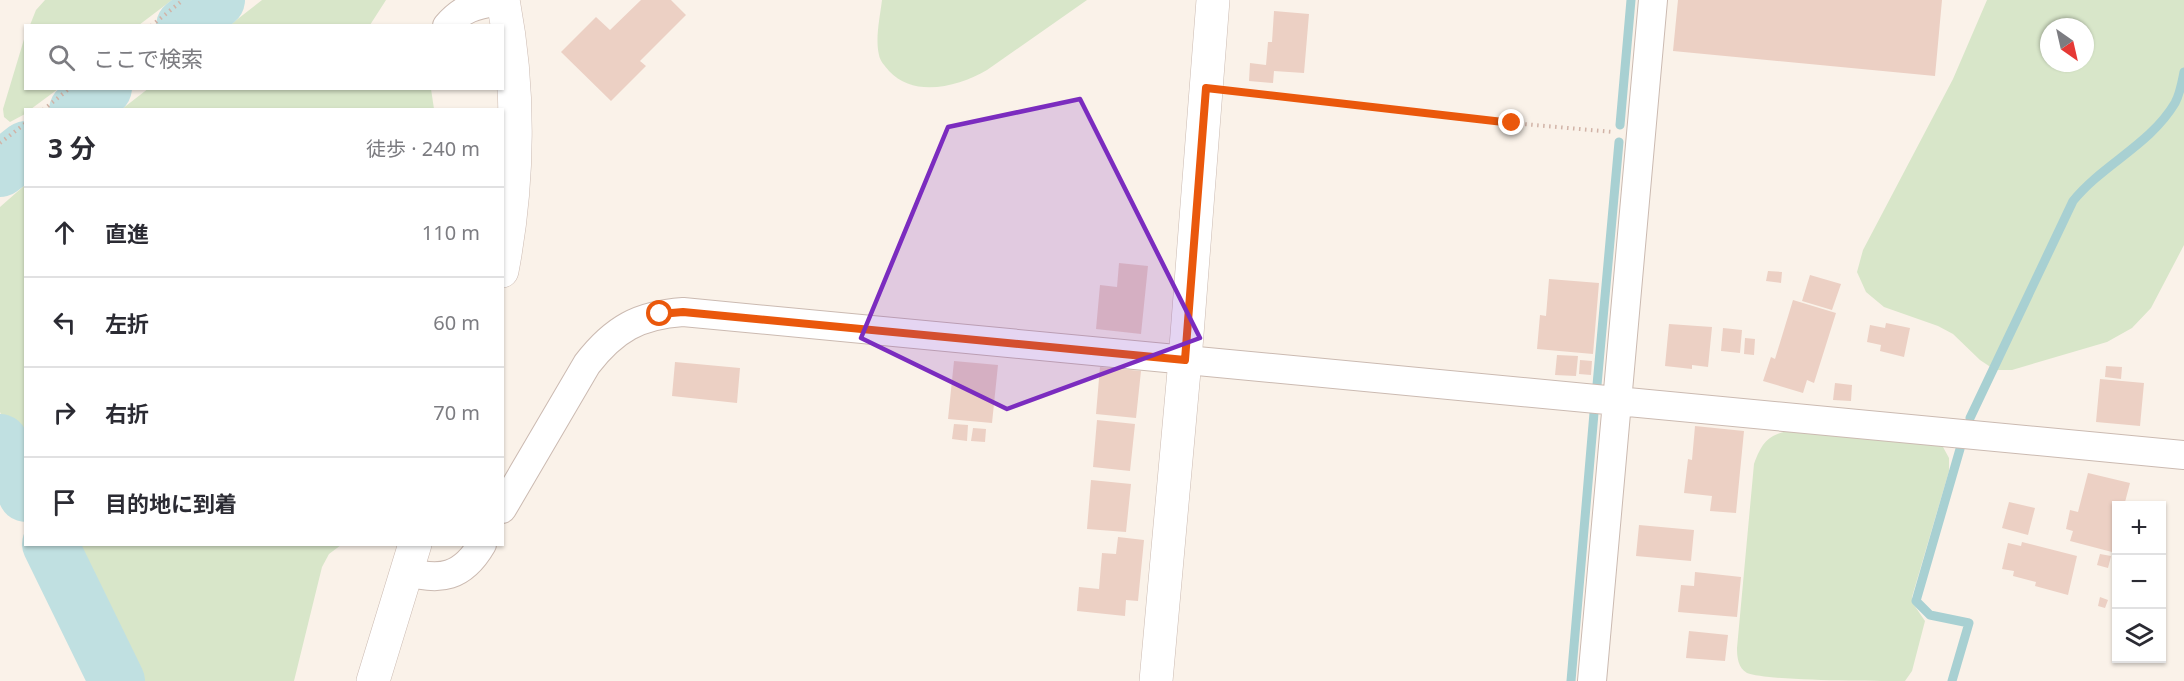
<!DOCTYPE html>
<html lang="ja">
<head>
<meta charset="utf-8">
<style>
	:root { --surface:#fff; --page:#f7f7f7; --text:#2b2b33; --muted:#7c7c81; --line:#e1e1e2 }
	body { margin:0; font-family:"Noto Sans","Noto Sans JP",sans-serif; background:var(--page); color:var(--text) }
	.controls { position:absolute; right:18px; bottom:18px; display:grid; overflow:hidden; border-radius:0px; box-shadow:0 2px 4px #0004 }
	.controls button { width:54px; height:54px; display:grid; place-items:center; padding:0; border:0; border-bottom:2px solid var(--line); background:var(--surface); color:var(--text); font:30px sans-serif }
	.compass { position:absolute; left:2040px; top:18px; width:54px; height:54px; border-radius:50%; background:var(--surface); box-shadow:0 2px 4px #0004; rotate:146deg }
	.stop { position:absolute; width:18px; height:18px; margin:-14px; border:4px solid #ea580c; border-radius:50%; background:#fff }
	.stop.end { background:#ea580c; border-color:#fff; box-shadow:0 2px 6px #0008 }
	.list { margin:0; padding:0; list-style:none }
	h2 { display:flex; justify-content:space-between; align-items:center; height:78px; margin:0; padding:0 24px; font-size:26px }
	h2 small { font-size:20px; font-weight:400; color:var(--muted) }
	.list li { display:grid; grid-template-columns:39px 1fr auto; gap:18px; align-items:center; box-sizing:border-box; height:90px; padding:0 24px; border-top:2px solid var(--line) }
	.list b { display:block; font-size:22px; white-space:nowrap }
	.list em { font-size:20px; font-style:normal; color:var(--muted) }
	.icon { flex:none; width:33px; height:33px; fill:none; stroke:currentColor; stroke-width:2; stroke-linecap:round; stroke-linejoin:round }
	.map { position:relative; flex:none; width:2184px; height:681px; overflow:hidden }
	.search { position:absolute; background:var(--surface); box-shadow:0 2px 4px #0004; left:24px; top:24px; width:480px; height:66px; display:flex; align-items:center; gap:15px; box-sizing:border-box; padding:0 21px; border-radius:0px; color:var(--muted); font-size:22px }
	.panel { position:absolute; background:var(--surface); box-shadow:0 2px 4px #0004; left:24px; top:108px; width:480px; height:438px; border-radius:0px }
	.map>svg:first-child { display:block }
	.green { fill:#d8e6c9; fill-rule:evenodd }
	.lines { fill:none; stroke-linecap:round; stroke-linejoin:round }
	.stream { stroke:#a8d0d2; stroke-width:9 }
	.river { stroke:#c0e0e1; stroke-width:56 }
	.building { fill:#ecd0c4 }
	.minor-casing { stroke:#cbbab1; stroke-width:30 }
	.tertiary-casing { stroke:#cbbab1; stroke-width:34 }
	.path { stroke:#d1b3a7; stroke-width:4; stroke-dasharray:1.5 4.5; stroke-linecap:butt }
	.minor { stroke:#fff; stroke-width:28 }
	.tertiary { stroke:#fff; stroke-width:33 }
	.route { stroke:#ea580c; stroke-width:8 }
	.marked { fill:#7b2cbf; fill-opacity:0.2; stroke:#7b2cbf; stroke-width:4.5; stroke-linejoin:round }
</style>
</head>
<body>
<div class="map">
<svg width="2184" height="681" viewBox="0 0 2184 681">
	<rect width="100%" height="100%" fill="#faf2e9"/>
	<path class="green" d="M45,0H172L139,25H30L36,10Z
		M262,0H386L370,25H230Z
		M882,0H1087L987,70C958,87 914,98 889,71C885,66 880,61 879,55C875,38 880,17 882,0Z
		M1987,0H2184V245L2151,308L2132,328L2107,342L2012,370H1995L1980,360L1953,334L1938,326L1884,307L1866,292L1857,272L1863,250L1953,79ZM2049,27H2085V63H2049Z
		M25,36L26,88L58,89L31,109L26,110L25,114L10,122L4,117L3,109Z
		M149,88L431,89L434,109H122Z
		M25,185V468L0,412V207Z
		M1796,429L1930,442L1943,447L1949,458V471L1912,597V602L1925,621L1912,671L1905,681C1876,681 1767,681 1747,673C1738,668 1737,657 1737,648L1754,464C1763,439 1770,434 1796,429Z
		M63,545H341L329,554L322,567L294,681H129Z"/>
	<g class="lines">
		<path class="stream" d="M1620,125L1631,0
			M1597,385L1619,142
			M1970,418L2073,201C2103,164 2150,145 2175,103C2180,94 2182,82 2184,72
			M1571,681L1594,413
			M1952,681L1969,623L1930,615L1916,601L1960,449"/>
		<path class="river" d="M184,26L217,0
			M77,110L104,88
			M0,169L26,149
			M0,442L26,494
			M50,544L117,681"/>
	</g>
	<path class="building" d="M641,0H671L686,15L640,61L646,66L611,101L561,52L596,17L610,30Z
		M1678,0H1942L1935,76L1673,51Z
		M1274,11L1309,14L1304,73L1274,71L1273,83L1249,81L1250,63L1266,65L1268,42H1272Z
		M1119,263L1148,266L1141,334L1096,329L1100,285L1117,287Z
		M1768,271L1782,272L1781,283L1766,281Z
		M1810,275L1841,284L1832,310L1802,301Z
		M1549,279L1599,283L1593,354L1537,349L1540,315L1546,316Z
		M1793,300L1836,313L1814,383L1807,380L1803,393L1763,381L1771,357L1775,359Z
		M1886,323L1910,328L1904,357L1880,351L1881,345L1867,342L1870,325L1885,328Z
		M1669,324L1712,327L1708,367L1692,365V369L1665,366Z
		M1723,328L1742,330L1740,353L1721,351Z
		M1745,338L1755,339L1754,355L1744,354Z
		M1557,355L1578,356L1576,376L1555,375Z
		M1580,360L1592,361L1591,375L1579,374Z
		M954,361L998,365L992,423L948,419Z
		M675,362L740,368L737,403L672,396Z
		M2106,366L2122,367L2121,379L2105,377Z
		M1100,367L1141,371L1136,418L1096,414Z
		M2100,379L2144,383L2140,426L2096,422Z
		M1835,383L1852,385L1851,401L1833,400Z
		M1097,420L1135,424L1130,471L1093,467Z
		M954,424L968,425L967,441L952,439Z
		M1695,426L1744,431L1736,513L1710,511L1712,496L1684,493L1688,459L1692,460Z
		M973,428L986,429L985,442L971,441Z
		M2088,473L2130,483L2124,506H2116V544H2115L2112,552L2070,541L2073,531L2066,529L2070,510L2078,512Z
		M1091,480L1131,484L1126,532L1087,529Z
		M2009,502L2035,508L2028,535L2002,528Z
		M1639,525L1694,530L1691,561L1636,556Z
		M1118,537L1144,540L1138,601L1126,600L1125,616L1077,611L1079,587L1099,589L1102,553L1116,554Z
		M2022,542L2077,556L2068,595L2035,586L2036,582L2013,576L2014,571L2002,569L2008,543L2021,546Z
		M2100,554L2111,556L2108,568L2097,565Z
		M1695,572L1741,577L1737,617L1678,612L1681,585L1694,586Z
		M2100,597L2108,600L2105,608L2098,606Z
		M1689,631L1728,635L1725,661L1686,658Z"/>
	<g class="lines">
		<g class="minor-casing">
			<path id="minor" d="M447,26C464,6 478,5 503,0
				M502,509L587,364C614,329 639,315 683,312L2184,455
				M406,571C440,582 463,577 482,544
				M1592,681L1653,0"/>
		</g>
		<g class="tertiary-casing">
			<path id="tertiary" d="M502,271C519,182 520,88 503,0
				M373,681L415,544
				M1156,681L1185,360L1213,0"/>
		</g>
		<path class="path" d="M151,26L183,0
			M1239,92L1512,123L1613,132
			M43,110L70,88
			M0,143L26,123"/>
		<use href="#minor" class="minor"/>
		<use href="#tertiary" class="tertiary"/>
	</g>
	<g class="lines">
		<path class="route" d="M660,314L683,312L1185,360L1206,88L1512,123"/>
	</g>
	<path class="marked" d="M1080,99L1200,338L1007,409L861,338L948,127Z"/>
</svg>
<div class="controls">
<button>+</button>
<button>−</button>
<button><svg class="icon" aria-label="layers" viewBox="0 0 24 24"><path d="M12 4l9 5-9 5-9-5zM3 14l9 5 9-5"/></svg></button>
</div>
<svg class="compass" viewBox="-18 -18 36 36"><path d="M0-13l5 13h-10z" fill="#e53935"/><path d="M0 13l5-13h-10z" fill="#7c7c81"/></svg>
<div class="stop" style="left:660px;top:314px"></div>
<div class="stop end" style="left:1512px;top:123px"></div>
<div class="search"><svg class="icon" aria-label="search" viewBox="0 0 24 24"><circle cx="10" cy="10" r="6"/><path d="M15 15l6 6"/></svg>ここで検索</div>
<section class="panel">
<h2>3 分<small>徒歩 · 240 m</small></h2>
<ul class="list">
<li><svg class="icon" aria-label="ahead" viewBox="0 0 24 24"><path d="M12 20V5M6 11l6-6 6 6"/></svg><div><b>直進</b></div><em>110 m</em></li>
<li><svg class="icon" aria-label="left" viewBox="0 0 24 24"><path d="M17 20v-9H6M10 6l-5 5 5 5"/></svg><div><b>左折</b></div><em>60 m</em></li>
<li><svg class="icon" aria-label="right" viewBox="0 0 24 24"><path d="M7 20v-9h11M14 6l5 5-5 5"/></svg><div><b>右折</b></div><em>70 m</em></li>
<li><svg class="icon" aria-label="arrive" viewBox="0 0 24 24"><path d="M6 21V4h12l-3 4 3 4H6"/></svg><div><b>目的地に到着</b></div></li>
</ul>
</section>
</div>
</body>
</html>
